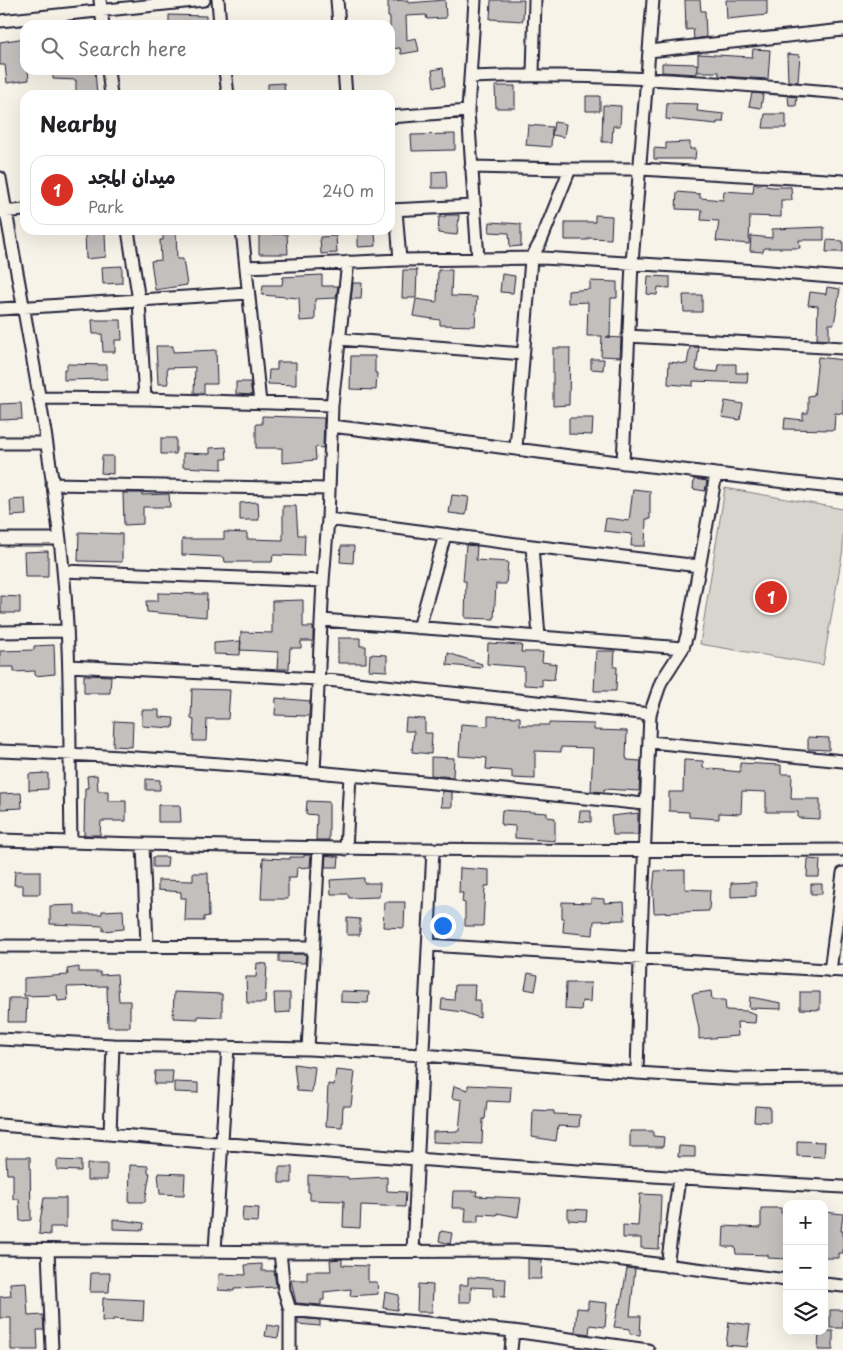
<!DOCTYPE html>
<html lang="en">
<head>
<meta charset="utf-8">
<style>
	:root { --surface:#fff; --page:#f2f2f2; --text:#202124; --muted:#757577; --line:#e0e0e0; --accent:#d93025 }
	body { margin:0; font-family:"Playpen Sans","Playpen Sans Arabic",sans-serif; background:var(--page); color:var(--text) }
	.controls { position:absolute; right:15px; bottom:15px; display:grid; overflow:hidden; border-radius:10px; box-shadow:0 5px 20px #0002 }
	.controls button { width:45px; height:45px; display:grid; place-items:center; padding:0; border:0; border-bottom:1px solid var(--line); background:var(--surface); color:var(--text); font:25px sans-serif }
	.you { position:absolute; left:442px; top:925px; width:18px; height:18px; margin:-12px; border:4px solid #fff; border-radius:50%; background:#1a73e8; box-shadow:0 0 0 8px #1a73e833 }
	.badge { display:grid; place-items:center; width:32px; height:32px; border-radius:50%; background:var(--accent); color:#fff; font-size:16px; font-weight:700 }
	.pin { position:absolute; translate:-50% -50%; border:2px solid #fff; box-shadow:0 1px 5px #0006 }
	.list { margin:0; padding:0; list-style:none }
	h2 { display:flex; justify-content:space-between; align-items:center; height:65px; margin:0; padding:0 20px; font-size:21px }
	h2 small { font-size:16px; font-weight:400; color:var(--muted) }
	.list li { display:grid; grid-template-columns:32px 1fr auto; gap:15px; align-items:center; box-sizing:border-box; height:70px; margin:0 10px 10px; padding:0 10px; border:1px solid var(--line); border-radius:15px }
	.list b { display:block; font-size:19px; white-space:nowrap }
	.list p { margin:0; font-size:16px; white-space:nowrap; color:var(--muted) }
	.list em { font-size:16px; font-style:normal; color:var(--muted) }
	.icon { flex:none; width:28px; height:28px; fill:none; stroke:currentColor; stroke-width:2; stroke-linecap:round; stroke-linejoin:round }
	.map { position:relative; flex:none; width:843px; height:1350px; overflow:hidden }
	.search { position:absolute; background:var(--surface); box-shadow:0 5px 20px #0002; left:20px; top:20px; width:375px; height:55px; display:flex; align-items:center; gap:12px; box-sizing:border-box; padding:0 18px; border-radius:15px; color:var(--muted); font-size:19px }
	.panel { position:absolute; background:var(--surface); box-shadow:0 5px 20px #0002; left:20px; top:90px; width:375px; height:145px; border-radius:15px }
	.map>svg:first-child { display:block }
	.green { fill:#d8d5cf; stroke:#7d7c85 }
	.building { fill:#c2bfbd; stroke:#22223b }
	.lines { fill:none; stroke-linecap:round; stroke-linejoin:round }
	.minor-casing { stroke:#22223b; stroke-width:15 }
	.minor { stroke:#f7f3e8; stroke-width:11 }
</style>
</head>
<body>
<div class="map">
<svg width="843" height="1350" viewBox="0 0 843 1350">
	<rect width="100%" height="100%" fill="#f7f3e8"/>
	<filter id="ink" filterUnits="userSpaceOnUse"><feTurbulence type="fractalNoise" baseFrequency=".02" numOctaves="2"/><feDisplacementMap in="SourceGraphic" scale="10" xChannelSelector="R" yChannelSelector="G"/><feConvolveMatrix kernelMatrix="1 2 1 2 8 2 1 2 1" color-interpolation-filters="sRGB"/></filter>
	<g filter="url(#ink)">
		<path class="green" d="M725,488L843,509V549L823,665L700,644Z"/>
		<path class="building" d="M408,0V3L445,0L446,18L427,19L426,15L406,16L407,40L416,38L419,51L401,54L400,48L390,49V17H388V1Z
			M491,0H524L523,21L490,19Z
			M685,0H700L701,11H705L706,37L694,39L693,29L686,30Z
			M726,0H767V15L727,19Z
			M169,15L206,16V25H169Z
			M25,38V70H28L29,80L7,83L5,65H0V42Z
			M753,49L770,50L768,79L719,76V72H698V54L752,57Z
			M787,54L800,55L798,82L788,81Z
			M662,63L697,64V74L662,72Z
			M443,68L445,86L434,87L432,70Z
			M53,70H95L97,95H76V80L53,79Z
			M284,83L285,95H268V84Z
			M495,86H515V108H496Z
			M752,93L763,94L761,108L749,106Z
			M586,96H600V111H586Z
			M788,96L797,97L796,106H789Z
			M667,103L698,104L697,111L724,114L723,122H717V124L666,119Z
			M603,105L621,106L620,126H613L612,142H602Z
			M765,114H786V128H763Z
			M554,122L566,124L564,137L552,135Z
			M528,125L552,127L551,147L526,145Z
			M455,134V150L412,151L411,135Z
			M690,142V149H696L695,159H654V148L666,149V143Z
			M446,171L447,188H432V172Z
			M754,184L772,187H791L792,200H781V217L750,216L749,244L716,241L719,221L701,220L702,210L676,209L677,192L700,194V198L723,200L724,191L753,193Z
			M445,215H459L457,235L438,233L439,217H445Z
			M595,215L612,216L611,239L588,238V240H565V222H595Z
			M490,222L521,224V246L510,247L509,233L489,232Z
			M824,227V240H799L800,248H764L763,252L750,251L751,236L772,238V229Z
			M163,230H176L177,259H183L187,285L155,290L151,261L161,260L160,240H163Z
			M85,232H105L106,257L86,259Z
			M358,232H375L376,246L358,247Z
			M287,234L288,254H259V235Z
			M336,236L337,253L321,254L320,237Z
			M827,240L843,241V252H826Z
			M122,266V283L103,284L102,267Z
			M403,270H417L416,298H402Z
			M438,270H452L451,296L477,297L475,326L440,325V320L413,316L416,299L437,302Z
			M502,274L515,276L513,293L500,292Z
			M322,275V286H338L336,298L315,299V320L300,321L299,298L262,295L263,285H282L283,277Z
			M648,276L670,277V288L658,287L657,295L647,294Z
			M590,281L617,282V298H611L610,337H606L621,338L620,357L601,356L602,336H587L588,302L568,303V291L590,289Z
			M353,283H362L361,299H351Z
			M827,287L840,289L834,324H829V340L817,339L818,306L808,305L810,292L826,294Z
			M683,295H702V312H684Z
			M92,320H121L122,340H115V352H103L102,334H93Z
			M156,346H173V352L216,350L217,384H204V393H194L195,367L167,368L168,384H158Z
			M690,347H699L696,370L718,372L719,364H736V373H748L747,383L693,381V386L668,384L669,362L687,364Z
			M553,348H570L569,405L553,406Z
			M351,356H375V373H377L376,390L350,389Z
			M818,357L843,360V414L835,413L834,430L784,429L785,418L803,420V413H808V396L814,395Z
			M591,359H604L603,370L591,369Z
			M277,362H296V385L268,384L269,370H277Z
			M67,364L107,365V379L64,380V369H67Z
			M236,382H250L252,395L236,394Z
			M725,401L743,404L740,420L722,417Z
			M21,403L22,419L0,420V404Z
			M262,416L324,418L323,448L315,447L316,460L282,463V448H256V424H262Z
			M569,418H593L592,435L569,434Z
			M161,438H176V454H161Z
			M226,447L227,459H222V469L183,467V453L210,454V448Z
			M102,456H113V474L101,473Z
			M694,479L707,481L705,491L693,489Z
			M633,489L650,491V519H646L645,546H631L632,534L604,531L606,518L629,521Z
			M123,493H142V495L169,494L170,507H143V524L124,525Z
			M452,495L469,497L466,515L449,513Z
			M25,499L26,515L11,516L10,500Z
			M258,502L259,520H240V503Z
			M283,506H296L298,535H305L304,556L273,555L272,562H225L224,557L182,555V539H224V532L247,533V539L283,540Z
			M79,532L122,534V562L78,561Z
			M466,545L477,546L476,560L508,562L506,584H496L494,619L465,618L466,581H463Z
			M341,546H354L353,563L340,562Z
			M48,551V577H25L24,552Z
			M158,593L207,594L206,617L147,612L146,601H158Z
			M1,596L20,597V613H1Z
			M303,600V627H313V641H301V648H290L289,669H277L278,652L240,650L241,632L272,633V601Z
			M338,638H360V646H366V663H338Z
			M241,641L240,655L214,654V643Z
			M488,643L522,645L521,652H543L542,662L556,664L554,680L542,679V686L524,685V667L487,664Z
			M54,645L55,674L35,676V671L14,672V667H0V651L34,650V646Z
			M596,651H615L614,667H617L616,691H594Z
			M448,653L482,664L481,668L447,665Z
			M370,654L387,655V671L369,670Z
			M84,675L111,676L110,693H84Z
			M192,689L230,690L228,719H207L206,741H193L194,720L191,719Z
			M276,698L310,701L309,716L275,715Z
			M142,710H159V717L174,718L173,728L142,726Z
			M488,716L520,717V725H549V723L594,724V730L627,731L626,758H627V760L641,761L639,791L604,789V792L591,791L593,748L561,747V752L535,751V779L512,778V771L486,769L487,758L459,756L461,724L488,726Z
			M406,718L425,719V733H432L431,754L412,752L414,731H405Z
			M114,721L133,722L132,747L113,746Z
			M808,737L829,738V750L808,749Z
			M431,757L454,758L453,777L431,775Z
			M684,760L703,761V768L740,772V763L781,765V774H792L791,799H820V819L798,818V812H766V792L742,791L741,814L719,813V819L689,817V812L669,811V792H683Z
			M48,773V789L29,790V774Z
			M97,775L98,791H108V801H126V821H101L100,835H84L85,788H88L87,776Z
			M146,779L160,780V790H146Z
			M442,791L452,792V807H441Z
			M21,793L22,808L0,809V794Z
			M307,801L329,802V840H316L317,815L306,814Z
			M158,805H180L181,822H158Z
			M502,810L547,813V817L555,818V841L515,838V826L501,825Z
			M580,811H591V822L579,821Z
			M638,813V835H613L611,816Z
			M304,855H311L310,867L297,868L296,878H288V899H261L263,858L290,859V857H304Z
			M326,855L339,857L338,867H325Z
			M153,857H168L167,867H153Z
			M808,859L820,860L819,877H807Z
			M460,868L489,870V886H485L483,926H465V903L462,902L463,893H459Z
			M685,870V889L710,890L709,911L654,913L653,891L655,871Z
			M15,871H40V894H23V885H14Z
			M193,873H208L209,916L204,917V921H185L186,898H181V892L158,890V880L193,881Z
			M364,878V883H380L379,897L349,898L348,894H331L330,880Z
			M756,882V896L731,897V883Z
			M811,884H822V894H811Z
			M591,898L604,899V903L624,902L625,920L594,921L593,935L563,932L564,918H562V902L591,903Z
			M384,902H405L404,928L383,927Z
			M75,905V914H102V911L123,910L124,929L103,931V926L50,924V906Z
			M347,918L360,919V935H347Z
			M279,954H306L305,963L279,962Z
			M257,963L267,964L265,1003H247L246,977H256Z
			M79,967V972H100V975L117,974L119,1001H130V1027H108L107,986L67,987L68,1000L58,1001L57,995L24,996V978L68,975L67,969Z
			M528,973L538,975L535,991L525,989Z
			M566,983H591L590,1002L582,1001L581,1010L565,1009Z
			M455,985H475L474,1000H480V1018L462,1012L441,1009L442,999L454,1000Z
			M341,991L369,992L368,1003L341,1002Z
			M711,991L712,1000H725L726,1010L747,1011L756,1014L755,1023L737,1022L738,1036L699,1039V1029L692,994Z
			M174,992L222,994V1017L198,1016V1019L173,1018Z
			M800,992H820V1010L800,1009Z
			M274,993H290V1012L275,1013Z
			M750,997L781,1003V1009L749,1008Z
			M9,998H27L26,1022H8Z
			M294,1064L315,1067L312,1092L297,1091Z
			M336,1070L355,1072L351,1106H343L342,1127L326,1126L328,1084L334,1085Z
			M155,1071H173L172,1084H154Z
			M174,1082L198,1083V1093L174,1092Z
			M468,1085L511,1087L510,1102L487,1101L485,1119H483L482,1144L433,1142V1132L459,1131L462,1100L452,1098L454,1086L468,1090Z
			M755,1106L770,1107V1122L754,1121Z
			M533,1110L554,1111V1114L580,1115L579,1127L558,1126L556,1141L532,1137Z
			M630,1131H653V1136L664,1137L663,1147H630Z
			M797,1141L825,1142L824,1157L797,1156Z
			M679,1146L695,1147V1157H678Z
			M6,1157H30L31,1220L20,1221L19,1199H13V1174H7Z
			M57,1160L81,1161V1171L57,1170Z
			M87,1164H107V1180H87Z
			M130,1165L148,1166V1173H150L145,1202H129Z
			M279,1167H292V1183H279Z
			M158,1173L185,1174L184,1195L160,1194Z
			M308,1175L348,1177V1179L387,1177V1191L406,1192L405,1207L361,1205L360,1228L343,1227L344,1201L310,1200V1192H308Z
			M453,1191H477L476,1196L521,1198L518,1217L497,1213V1215L478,1214V1222H465L466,1208H452Z
			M640,1194L661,1195L659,1249L641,1248V1238H623V1225L638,1226Z
			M44,1198H66V1227H50V1235L39,1234L40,1221Z
			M243,1207L259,1208L258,1222L242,1221Z
			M761,1208H781V1213H787V1259L768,1258V1255L736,1254L735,1247H723L724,1226L761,1228Z
			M568,1209L587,1210L586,1221L568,1220Z
			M824,1212L843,1214L841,1231H843V1253H839V1258H824Z
			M113,1219L144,1223L143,1230L113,1229Z
			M441,1231L452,1233L450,1244L439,1241Z
			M342,1259V1265L368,1266V1282H377L378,1294L350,1296L351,1289L324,1292V1300H321V1305L296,1303L291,1280H307V1271H331L330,1260Z
			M528,1259L542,1260L541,1279H528Z
			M262,1264V1271H274L276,1287L234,1289V1291L218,1290L219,1274L246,1275L245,1265Z
			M627,1268L635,1269L630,1316H641L640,1335L630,1334V1329L614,1327L619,1303L621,1304Z
			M91,1273H110L109,1292H90Z
			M468,1277L506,1279L505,1297L493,1296V1288L471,1287V1302H459V1285H468Z
			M26,1282L28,1316L43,1315L44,1330H37L38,1350H11V1318H0V1297L11,1296L10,1283Z
			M418,1284L433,1285L432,1312H417Z
			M385,1292L399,1295L397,1310L383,1308Z
			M103,1298L144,1300L143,1321L113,1319V1321H102Z
			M588,1301L607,1303L605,1327L590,1325L589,1334L575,1332L577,1308L588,1309Z
			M830,1310H843V1328H830Z
			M298,1318L320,1320V1326L298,1324Z
			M729,1322L750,1325L747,1347L726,1345Z
			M267,1325L280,1327L278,1338L265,1336Z
			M819,1331H833V1350H818Z"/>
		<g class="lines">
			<g class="minor-casing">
				<path id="minor" d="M100,0L103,25
					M218,0L220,25
					M337,0L339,25
					M475,0L468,111L478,259
					M0,21L204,0
					M649,51L653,0
					M108,70L111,95
					M225,70L228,95
					M344,70L346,95
					M533,74L535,0
					M470,77C595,72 719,83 843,93
					M390,117L468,111
					M471,167L570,169H641L843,181
					M0,178C21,298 46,419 60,540C72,640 69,742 71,842
					M390,210L474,206
					M396,210L400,260
					M0,212L25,210
					M128,230L139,301L145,399
					M242,230L260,403
					M246,267L400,260L543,258L758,271L843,278
					M0,309L248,293
					M628,336L843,348
					M339,339L523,354
					M39,398L145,399L332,405
					M331,426C502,446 672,471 843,488
					M0,443H46
					M516,448L531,259L541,241L570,169
					M623,463L632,263L649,51L843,30
					M52,484L328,489
					M328,519L532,546L699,566
					M0,539H60
					M532,546L539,637
					M63,571L323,581
					M322,620L683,648
					M419,628L445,535
					M0,632L67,631
					M69,666L318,679L650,714
					M650,742L843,761
					M0,751C216,759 431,783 646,804
					M314,772L323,581L328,519L332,405L348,262
					M0,840C281,849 562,852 843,850
					M143,845L147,945
					M346,849L350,776
					M429,945L843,971
					M0,946L314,947
					M830,971L843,873
					M0,1039L113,1045
					M308,1049L319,848
					M637,1073L640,960L650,714L661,682L683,648L687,635L716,474
					M0,1125C281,1148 561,1173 843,1187
					M110,1134L113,1045L308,1049L423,1055L637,1073L736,1079L843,1078
					M0,1249L280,1252L516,1251L574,1254L787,1280
					M48,1250L52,1350
					M215,1250L228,1047
					M413,1251L433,849
					M280,1252L284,1290L290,1310
					M667,1266L679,1179
					M824,1284L843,1286
					M290,1350V1310L513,1331L648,1350
					M511,1350L513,1331"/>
			</g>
			<use href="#minor" class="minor"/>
		</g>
	</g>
</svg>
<div class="controls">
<button>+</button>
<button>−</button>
<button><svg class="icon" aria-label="layers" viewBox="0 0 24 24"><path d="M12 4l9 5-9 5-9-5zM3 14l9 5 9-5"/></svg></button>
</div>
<div class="you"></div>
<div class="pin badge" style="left:771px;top:597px">1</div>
<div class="search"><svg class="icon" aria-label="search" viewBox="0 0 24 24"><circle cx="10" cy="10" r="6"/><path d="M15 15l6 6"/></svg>Search here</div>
<section class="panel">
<h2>Nearby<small></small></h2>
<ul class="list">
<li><span class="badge">1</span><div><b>ميدان المجد</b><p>Park</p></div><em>240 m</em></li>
</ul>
</section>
</div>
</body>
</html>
